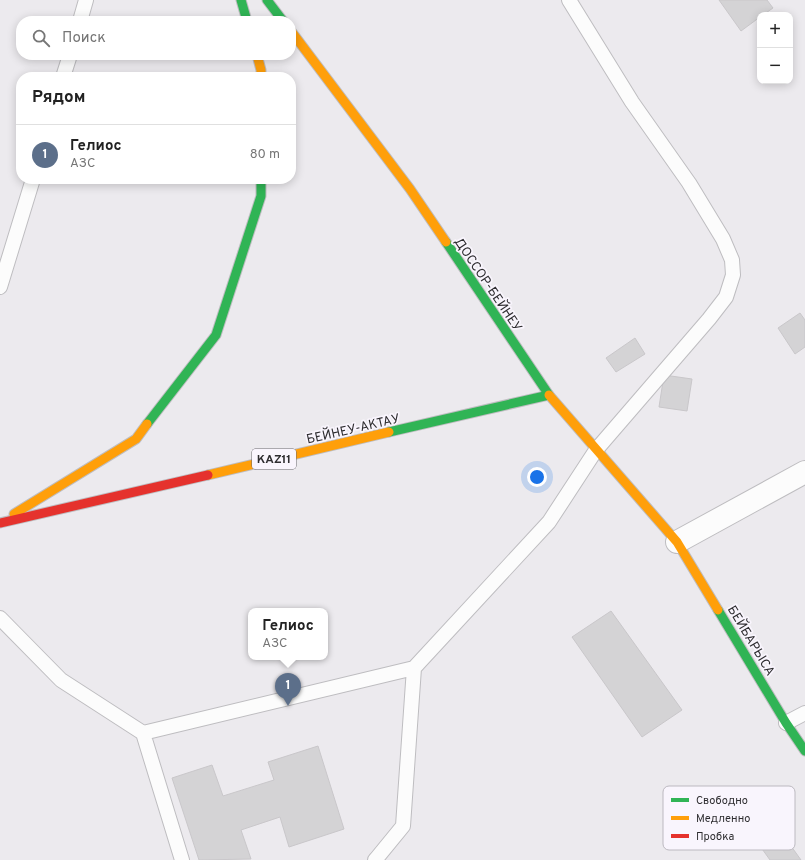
<!DOCTYPE html>
<html lang="ru">
<head>
<meta charset="utf-8">
<style>
	:root { --surface:#fff; --page:#f2f2f2; --text:#222; --muted:#767676; --line:#e0e0e0; --accent:#2563eb }
	body { margin:0; font-family:Overpass,sans-serif; background:var(--page); color:var(--text) }
	.controls { position:absolute; right:12px; top:12px; display:grid; overflow:hidden; border-radius:8px; box-shadow:0 2px 10px #0003 }
	.controls button { width:36px; height:36px; display:grid; place-items:center; padding:0; border:0; border-bottom:1px solid var(--line); background:var(--surface); color:var(--text); font:20px sans-serif }
	.you { position:absolute; left:537px; top:477px; width:14px; height:14px; margin:-10px; border:3px solid #fff; border-radius:50%; background:#1a73e8; box-shadow:0 0 0 6px #1a73e833 }
	.badge { display:grid; place-items:center; width:26px; height:26px; border-radius:50%; background:var(--accent); color:#fff; font-size:13px; font-weight:700 }
	.pin { position:absolute; translate:-50% -33px; filter:drop-shadow(0 1px 2px #0008) }
	.pin::after { content:''; position:absolute; top:21px; width:14px; height:12px; background:inherit; clip-path:polygon(0 0,100% 0,50% 100%) }
	.popup { position:absolute; left:248px; top:608px; width:80px; height:52px; box-sizing:border-box; display:grid; place-content:center; border-radius:8px; background:var(--surface); filter:drop-shadow(0 1px 3px #0005); font-size:13px; white-space:nowrap; color:var(--muted) }
	.popup b { font-size:15px; color:var(--text) }
	.popup::after { content:''; position:absolute; left:50%; top:100%; margin-left:-8px; border:8px solid transparent; border-top-color:var(--surface) }
	.list { margin:0; padding:0; list-style:none }
	h2 { display:flex; justify-content:space-between; align-items:center; height:52px; margin:0; padding:0 16px; font-size:17px }
	h2 small { font-size:13px; font-weight:400; color:var(--muted) }
	.list li { display:grid; grid-template-columns:26px 1fr auto; gap:12px; align-items:center; box-sizing:border-box; height:60px; padding:0 16px; border-top:1px solid var(--line) }
	.list b { display:block; font-size:15px; white-space:nowrap }
	.list p { margin:0; font-size:13px; white-space:nowrap; color:var(--muted) }
	.list em { font-size:13px; font-style:normal; color:var(--muted) }
	.icon { flex:none; width:22px; height:22px; fill:none; stroke:currentColor; stroke-width:2; stroke-linecap:round; stroke-linejoin:round }
	.map { position:relative; flex:none; width:805px; height:860px; overflow:hidden }
	.search { position:absolute; background:var(--surface); box-shadow:0 2px 10px #0003; left:16px; top:16px; width:280px; height:44px; display:flex; align-items:center; gap:10px; box-sizing:border-box; padding:0 14px; border-radius:16px; color:var(--muted); font-size:15px }
	.panel { position:absolute; background:var(--surface); box-shadow:0 2px 10px #0003; left:16px; top:72px; width:280px; height:112px; border-radius:16px }
	.map>svg:first-child { display:block }
	.building { fill:#d4d3d5; stroke:#c9c7ca }
	.lines { fill:none; stroke-linecap:round; stroke-linejoin:round }
	.lane-casing { stroke:#bebdc0; stroke-width:16 }
	.street-casing { stroke:#bebdc0; stroke-width:24 }
	.fast-casing { stroke:#bebdc0; stroke-width:11 }
	.slow-casing { stroke:#bebdc0; stroke-width:11 }
	.jam-casing { stroke:#bebdc0; stroke-width:11 }
	.lane { stroke:#fcfcfc; stroke-width:14 }
	.street { stroke:#fcfcfc; stroke-width:22 }
	.fast { stroke:#30b455; stroke-width:9 }
	.slow { stroke:#ff9f0a; stroke-width:9 }
	.jam { stroke:#e5322d; stroke-width:9 }
	.labels { text-anchor:middle; stroke-width:3.5; stroke-linejoin:round; paint-order:stroke }
	.shield { fill:#f9f5fd; stroke:#6b696e; stroke-width:1 }
	.shield-label { font-size:12px; font-weight:bold; fill:#2e2d30 }
	.street-label { font-size:13px; fill:#2e2d30; stroke:#f9f5fd }
	.key { fill:#f9f5fd; stroke:#bcb9c0; stroke-width:1 }
	.key-label { font-size:11px; fill:#2e2d30 }
</style>
</head>
<body>
<div class="map">
<svg width="805" height="860" viewBox="0 0 805 860">
	<rect width="100%" height="100%" fill="#eceaee"/>
	<path class="building" d="M719,0H767L773,8L763,15H760V17L741,31Z
		M800,313L805,320V347L795,354L778,328Z
		M635,338L645,354L616,372L606,358Z
		M664,375L692,379L687,411L659,407Z
		M611,611L682,710L642,737L572,637Z
		M318,746L344,829L289,847L280,817L241,830L251,859L199,860L172,778L212,765L223,796L274,780L268,762Z
		M756,797L801,860H770L735,811Z"/>
	<g class="lines">
		<g class="lane-casing">
			<path id="lane" d="M80,21L86,0
				M63,77L70,55
				M0,287L33,179
				M0,618L61,680L143,733L414,668L549,522L596,450L709,319L726,297L733,275L732,260L723,239L689,183L632,102L569,0
				M786,723L805,713
				M143,733L182,860
				M375,860L376,859L403,826L414,668"/>
		</g>
		<g class="street-casing">
			<path id="street" d="M677,542L805,472"/>
		</g>
		<g class="fast-casing">
			<path id="fast" d="M241,0L247,21
				M267,0L283,21
				M147,424L216,335L261,196V179
				M389,432L549,395L446,242
				M718,610L786,723L805,751"/>
		</g>
		<g class="slow-casing">
			<path id="slow" d="M291,31L410,189L446,242
				M257,55L261,70V77
				M549,395L677,542L718,610
				M208,475L389,432
				M14,514L136,439L147,424"/>
		</g>
		<g class="jam-casing">
			<path id="jam" d="M0,523L208,475"/>
		</g>
		<use href="#lane" class="lane"/>
		<use href="#street" class="street"/>
		<use href="#fast" class="fast"/>
		<use href="#slow" class="slow"/>
		<use href="#jam" class="jam"/>
	</g>
	<g class="labels">
		<rect class="shield" x="252" y="449" width="44" height="20" rx="3"/>
		<g class="shield-label">
			<text x="274" y="463">KAZ11</text>
		</g>
		<g class="street-label">
			<text transform="translate(489 284) rotate(56)" y="5">ДОССОР-БЕЙНЕУ</text>
			<text transform="translate(353 428) rotate(-13)" y="5">БЕЙНЕУ-АКТАУ</text>
			<text transform="translate(752 640) rotate(59)" y="5">БЕЙБАРЫСА</text>
		</g>
	</g>
	<rect x="663" y="786" width="132" height="64" rx="6" class="key"/>
	<rect x="671" y="798" width="18" height="4" fill="#30b455"/>
	<rect x="671" y="816" width="18" height="4" fill="#ff9f0a"/>
	<rect x="671" y="834" width="18" height="4" fill="#e5322d"/>
	<g class="key-label">
		<text x="696" y="804">Свободно</text>
		<text x="696" y="822">Медленно</text>
		<text x="696" y="840">Пробка</text>
	</g>
</svg>
<div class="controls">
<button>+</button>
<button>−</button>
</div>
<div class="you"></div>
<div class="pin badge" style="left:288px;top:706px;background:#5c6f8a">1</div>
<div class="popup"><b>Гелиос</b>АЗС</div>
<div class="search"><svg class="icon" aria-label="search" viewBox="0 0 24 24"><circle cx="10" cy="10" r="6"/><path d="M15 15l6 6"/></svg>Поиск</div>
<section class="panel">
<h2>Рядом<small></small></h2>
<ul class="list">
<li><span class="badge" style="background:#5c6f8a">1</span><div><b>Гелиос</b><p>АЗС</p></div><em>80 m</em></li>
</ul>
</section>
</div>
</body>
</html>
